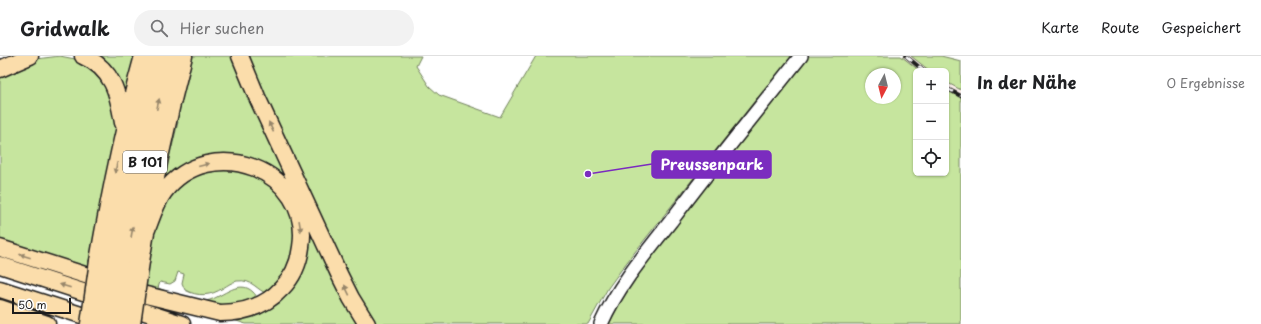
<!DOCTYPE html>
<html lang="de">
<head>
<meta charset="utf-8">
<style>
	:root { --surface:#fff; --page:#f2f2f2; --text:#202124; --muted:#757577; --line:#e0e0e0 }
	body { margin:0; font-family:"Playpen Sans",sans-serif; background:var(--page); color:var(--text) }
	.controls { position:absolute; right:12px; top:12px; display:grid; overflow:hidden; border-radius:6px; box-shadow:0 1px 3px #0004 }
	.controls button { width:36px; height:36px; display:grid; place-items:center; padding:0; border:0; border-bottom:1px solid var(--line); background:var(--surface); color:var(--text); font:20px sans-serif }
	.compass { position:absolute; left:865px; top:12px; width:36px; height:36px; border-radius:50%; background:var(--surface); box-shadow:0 1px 3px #0004; rotate:187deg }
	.scale { position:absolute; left:12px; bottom:10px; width:59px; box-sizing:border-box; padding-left:4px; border:2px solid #1c1c1c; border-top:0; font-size:11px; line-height:14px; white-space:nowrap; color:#1c1c1c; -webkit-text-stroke:3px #fff; paint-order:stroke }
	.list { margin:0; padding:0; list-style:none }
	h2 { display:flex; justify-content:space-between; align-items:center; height:52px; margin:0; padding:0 16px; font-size:17px }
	h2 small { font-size:13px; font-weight:400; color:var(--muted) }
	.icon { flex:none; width:22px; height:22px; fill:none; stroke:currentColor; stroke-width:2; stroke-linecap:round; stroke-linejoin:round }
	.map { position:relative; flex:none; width:961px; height:268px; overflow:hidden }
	header { display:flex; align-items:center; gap:24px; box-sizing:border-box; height:56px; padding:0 20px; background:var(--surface); border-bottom:1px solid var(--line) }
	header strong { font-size:19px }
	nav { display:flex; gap:22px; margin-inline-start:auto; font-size:14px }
	.search { width:280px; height:36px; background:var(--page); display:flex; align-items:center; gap:10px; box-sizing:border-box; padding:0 14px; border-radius:22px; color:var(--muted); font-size:15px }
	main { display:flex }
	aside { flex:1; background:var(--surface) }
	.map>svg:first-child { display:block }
	.built { fill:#fdefec }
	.green { fill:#c6e59e; stroke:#71805d; fill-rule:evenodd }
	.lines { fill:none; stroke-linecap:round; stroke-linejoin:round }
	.secondary-casing { stroke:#1c1c1c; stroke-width:16 }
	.highway-casing { stroke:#1c1c1c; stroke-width:19 }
	.secondary { stroke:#fff; stroke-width:13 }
	.highway { stroke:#fbddab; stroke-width:16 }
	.rail-casing { stroke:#1c1c1c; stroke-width:4 }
	.rail { stroke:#fff; stroke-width:2.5; stroke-dasharray:8; stroke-linecap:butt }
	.highway-bridge-casing { stroke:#1c1c1c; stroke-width:19; stroke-linecap:butt }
	.highway-bridge { stroke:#fbddab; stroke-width:16 }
	.oneway { fill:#97866b }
	.labels { text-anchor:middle; stroke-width:3; stroke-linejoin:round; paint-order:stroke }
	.shield { fill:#fff; stroke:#606060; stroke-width:1 }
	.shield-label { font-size:13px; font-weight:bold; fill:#1c1c1c }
	.leader { fill:none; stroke:#7b2cbf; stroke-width:1.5 }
	.callout-dot { fill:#7b2cbf; stroke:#fff; stroke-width:1.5 }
	.callout { fill:#7b2cbf; stroke:#7b2cbf; stroke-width:1.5 }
	.callout-label { font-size:15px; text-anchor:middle; font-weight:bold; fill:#fff }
</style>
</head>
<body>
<header>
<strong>Gridwalk</strong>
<div class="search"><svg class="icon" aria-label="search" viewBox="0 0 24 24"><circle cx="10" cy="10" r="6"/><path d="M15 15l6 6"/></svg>Hier suchen</div>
<nav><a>Karte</a><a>Route</a><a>Gespeichert</a></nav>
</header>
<main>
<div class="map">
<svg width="961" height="268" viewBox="0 0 961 268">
	<rect width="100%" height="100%" fill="#fff"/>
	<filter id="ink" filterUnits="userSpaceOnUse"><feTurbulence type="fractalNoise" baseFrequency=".025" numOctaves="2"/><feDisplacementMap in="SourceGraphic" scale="8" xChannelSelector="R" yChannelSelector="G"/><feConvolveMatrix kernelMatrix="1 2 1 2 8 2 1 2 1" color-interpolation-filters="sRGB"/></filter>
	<g filter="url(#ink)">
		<path class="built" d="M901,0H911L930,15H920Z
			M946,26L961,34V42L946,34Z"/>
		<path class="green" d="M60,0L80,4L105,24L118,66L89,216L0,187V19L36,3Z
			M90,0H139L127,46Z
			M190,0H235L359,268H246L230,263L289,232L301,153L235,102L161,133L167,91H172L178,66L174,61Z
			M247,0H421L416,10L429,30L439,39L500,61L536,0H795L761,42H757L627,206L608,232L588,268H374L345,217Z
			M805,0H901L920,15H916V117H946V34L961,42V268H609L623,240L637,218ZM871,18H895V42H871Z
			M911,0H941L961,5V34L946,26V15H930Z
			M204,113L251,115L285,142L297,178L289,216L268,238C256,234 253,223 237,225C232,226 228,229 223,232C211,240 198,241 185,234L182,227L184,218L178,216L175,225L170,228L160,226L158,232C172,237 189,245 204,245C219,245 238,221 253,236C255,238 257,240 257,244L235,254L143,233L153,175L170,137Z"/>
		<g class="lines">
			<g class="secondary-casing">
				<path id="secondary" d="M601,268C618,230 645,198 671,165C713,109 757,55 801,0"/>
			</g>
			<g class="highway-casing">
				<path id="highway" d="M83,0C113,13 118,37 123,67
					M240,0L257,41L339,218L351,242L367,268
					M0,13L30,0
					M0,192L107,226
					M98,205C110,136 124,68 143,0
					M0,209L182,268
					M112,210L131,110L157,0
					M125,214L144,108L170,0
					M139,219C150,145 165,72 184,0
					M0,233L103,266
					M142,238L220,257C244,257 266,250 282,232C293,221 299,207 301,191C313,114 210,75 164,136C155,148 151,164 145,178
					M0,252L47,268
					M0,267L17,266L26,267"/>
			</g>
			<use href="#secondary" class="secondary"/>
			<use href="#highway" class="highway"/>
			<g class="rail-casing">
				<path id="rail" d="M906,0L924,15
					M946,32L961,40"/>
			</g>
			<use href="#rail" class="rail"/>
			<g class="highway-bridge-casing">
				<path id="highway-bridge" d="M89,268L98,205
					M104,268L112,210
					M117,268L125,214
					M132,268L139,219"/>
			</g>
			<use href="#highway-bridge" class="highway-bridge"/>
		</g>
		<defs><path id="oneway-solid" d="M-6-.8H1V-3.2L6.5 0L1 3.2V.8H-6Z"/></defs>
		<g class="oneway">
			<use href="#oneway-solid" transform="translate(158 48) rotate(-77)"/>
			<use href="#oneway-solid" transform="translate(271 71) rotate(-115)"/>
			<use href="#oneway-solid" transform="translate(204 109) rotate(-15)"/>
			<use href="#oneway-solid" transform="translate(116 112) rotate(102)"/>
			<use href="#oneway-solid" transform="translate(300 170) rotate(81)"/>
			<use href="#oneway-solid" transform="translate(132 176) rotate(-80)"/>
			<use href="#oneway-solid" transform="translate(25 200) rotate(-162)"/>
			<use href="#oneway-solid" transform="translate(65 230) rotate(-162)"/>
			<use href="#oneway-solid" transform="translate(347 234) rotate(-116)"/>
		</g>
	</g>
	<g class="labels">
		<rect class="shield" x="123" y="95" width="44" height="22" rx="3"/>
		<g class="shield-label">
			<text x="145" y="111">B 101</text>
		</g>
	</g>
	<path class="leader" d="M588 118L652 108"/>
	<circle class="callout-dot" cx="588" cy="118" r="4"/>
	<rect class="callout" x="652" y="95" width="119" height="27" rx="4"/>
	<g class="callout-label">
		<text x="712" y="114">Preussenpark</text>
	</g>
</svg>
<div class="controls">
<button>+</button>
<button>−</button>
<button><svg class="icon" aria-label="locate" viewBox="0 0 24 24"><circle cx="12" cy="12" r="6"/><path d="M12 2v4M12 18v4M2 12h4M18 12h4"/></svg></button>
</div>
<svg class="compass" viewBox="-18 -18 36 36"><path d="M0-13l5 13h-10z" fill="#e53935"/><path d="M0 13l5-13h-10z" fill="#757577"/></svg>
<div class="scale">50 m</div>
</div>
<aside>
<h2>In der Nähe<small>0 Ergebnisse</small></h2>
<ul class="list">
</ul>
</aside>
</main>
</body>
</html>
